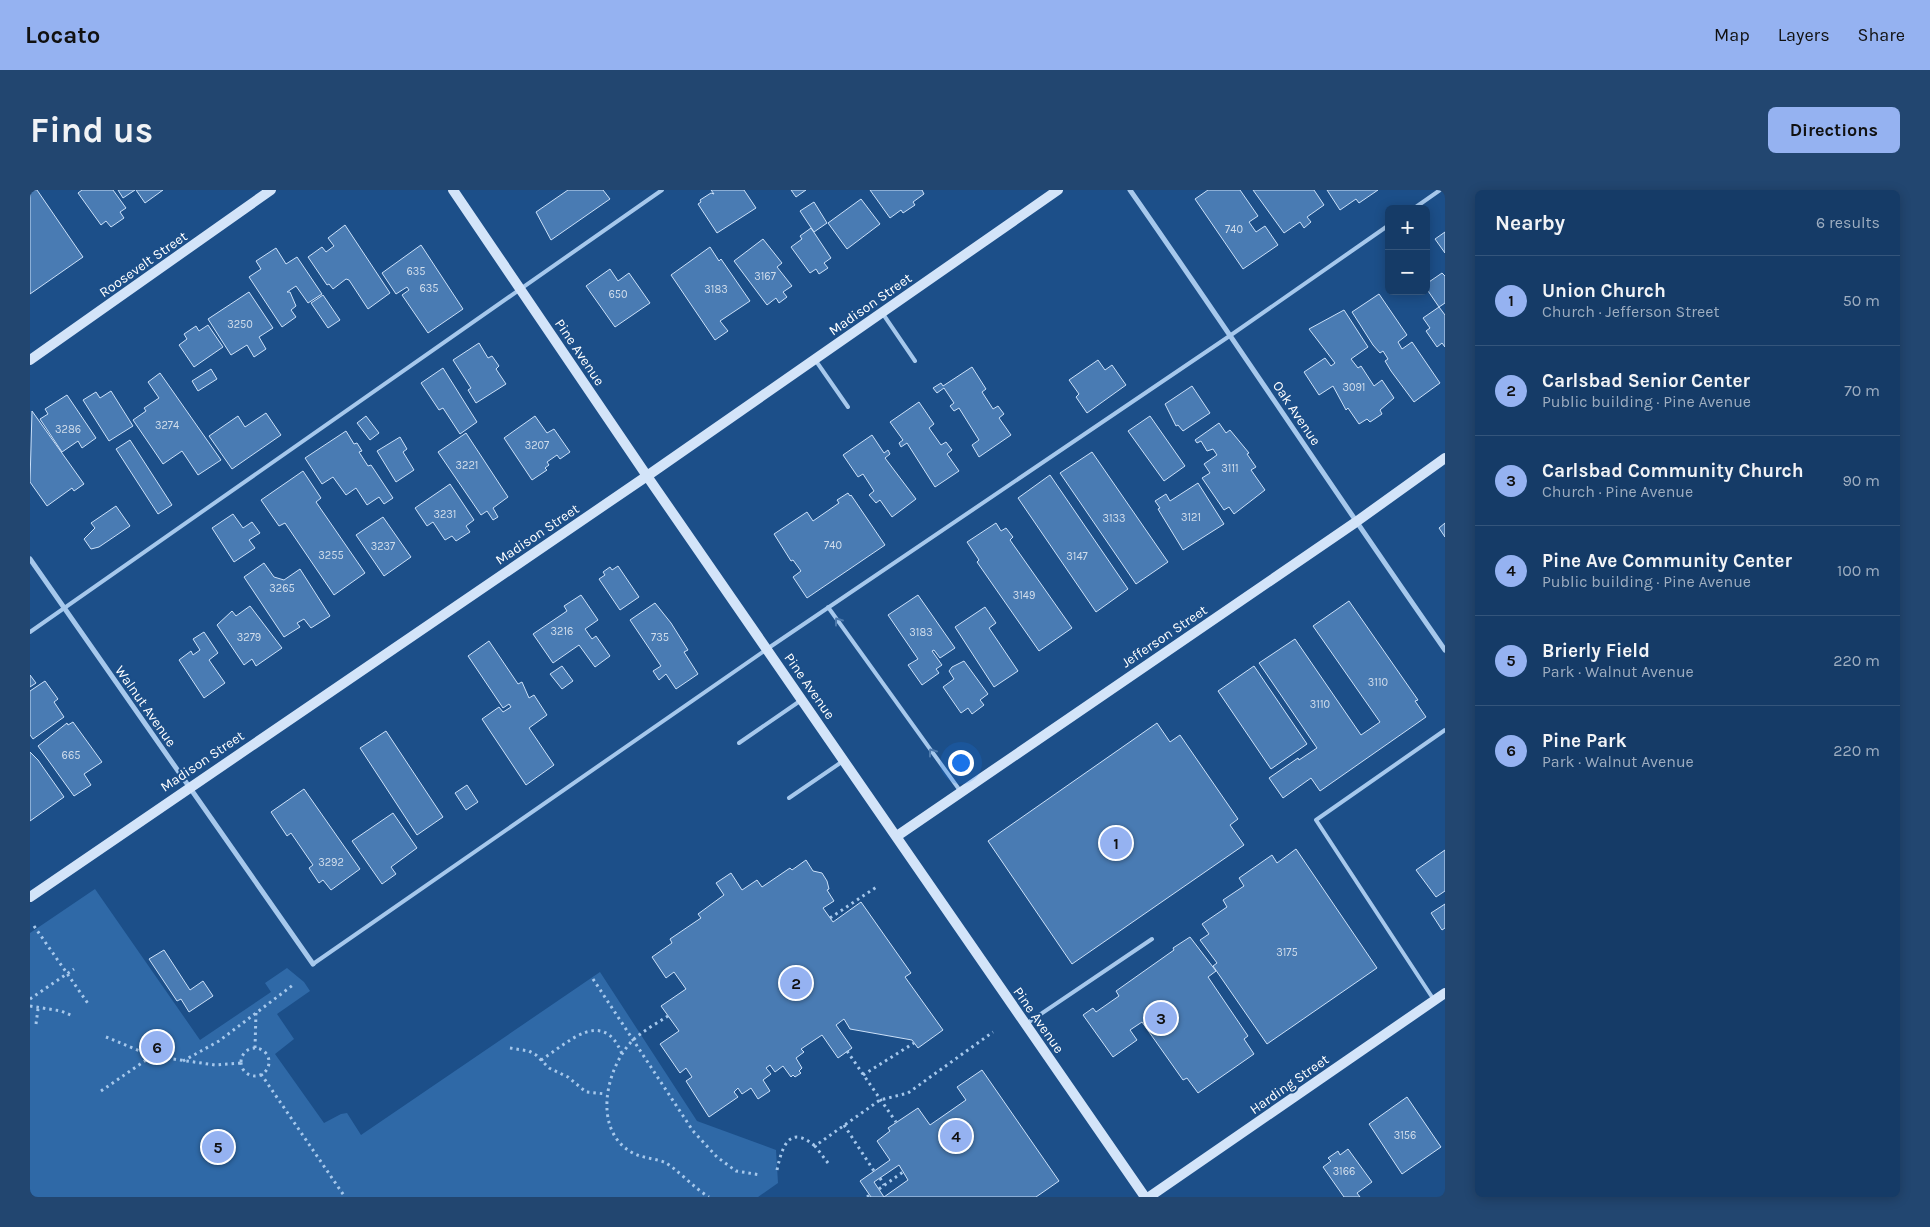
<!DOCTYPE html>
<html lang="en">
<head>
<meta charset="utf-8">
<style>
	:root { --surface:#153b67; --page:#224670; --text:#f1f3f6; --muted:#9dadc0; --line:#34557b; --accent:#95b2f1 }
	body { margin:0; font-family:Karla,sans-serif; background:var(--page); color:var(--text) }
	.controls { position:absolute; right:15px; top:15px; display:grid; overflow:hidden; border-radius:8px; box-shadow:0 2px 12px #0003 }
	.controls button { width:45px; height:45px; display:grid; place-items:center; padding:0; border:0; border-bottom:1px solid var(--line); background:var(--surface); color:var(--text); font:25px sans-serif }
	.you { position:absolute; left:930px; top:572px; width:18px; height:18px; margin:-12px; border:4px solid #fff; border-radius:50%; background:#1a73e8; box-shadow:0 0 0 8px #1a73e833 }
	.badge { display:grid; place-items:center; width:32px; height:32px; border-radius:50%; background:var(--accent); color:#111; font-size:16px; font-weight:700 }
	.pin { position:absolute; translate:-50% -50%; border:2px solid #fff; box-shadow:0 1px 5px #0006 }
	.list { margin:0; padding:0; list-style:none }
	h2 { display:flex; justify-content:space-between; align-items:center; height:65px; margin:0; padding:0 20px; font-size:21px }
	h2 small { font-size:16px; font-weight:400; color:var(--muted) }
	.list li { display:grid; grid-template-columns:32px 1fr auto; gap:15px; align-items:center; box-sizing:border-box; height:90px; padding:0 20px; border-top:1px solid var(--line) }
	.list b { display:block; font-size:19px; white-space:nowrap }
	.list p { margin:0; font-size:16px; white-space:nowrap; color:var(--muted) }
	.list em { font-size:16px; font-style:normal; color:var(--muted) }
	.map { position:relative; flex:none; width:1415px; height:1007px; overflow:hidden; border-radius:8px }
	header { display:flex; align-items:center; gap:30px; box-sizing:border-box; height:70px; padding:0 25px; background:var(--accent); color:#111 }
	header strong { font-size:24px }
	nav { display:flex; gap:28px; margin-inline-start:auto; font-size:18px }
	.intro { display:flex; align-items:center; justify-content:space-between; box-sizing:border-box; height:120px; padding:0 30px }
	h1 { margin:0; font-size:35px }
	.button { padding:12px 22px; border-radius:8px; background:var(--accent); color:#111; font-size:18px; font-weight:700 }
	main { display:flex; gap:30px; padding:0 30px }
	aside { flex:1; background:var(--surface); border-radius:8px; box-shadow:0 2px 12px #0003 }
	.map>svg:first-child { display:block }
	.park { fill:#2f69a7 }
	.building { fill:#497bb3; stroke:#cce1f9; fill-rule:evenodd }
	.lines { fill:none; stroke-linecap:round; stroke-linejoin:round }
	.path { stroke:#a6c8ec; stroke-width:3; stroke-dasharray:2.5 4; stroke-linecap:butt }
	.lane { stroke:#a6c8ec; stroke-width:4 }
	.street { stroke:#a6c8ec; stroke-width:5 }
	.secondary { stroke:#d3e4f9; stroke-width:10 }
	.oneway { stroke:#4c79ac }
	.labels { text-anchor:middle; stroke-width:4; stroke-linejoin:round; paint-order:stroke }
	.number-label { font-size:11px; fill:#d2deec }
	.street-label { font-size:14px; fill:#fff; stroke:#1c4f89 }
</style>
</head>
<body>
<header>
<strong>Locato</strong>
<nav><a>Map</a><a>Layers</a><a>Share</a></nav>
</header>
<div class="intro"><h1>Find us</h1><a class="button">Directions</a></div>
<main>
<div class="map">
<svg width="1415" height="1007" viewBox="0 0 1415 1007">
	<rect width="100%" height="100%" fill="#1c4f89"/>
	<path class="park" d="M65,699L170,850L241,802L235,793L257,778L274,792L280,801L247,824L264,849L245,864L294,933L311,924L317,923L331,945L570,782L667,931L746,960L748,993L728,1007H0V743Z"/>
	<path class="building" d="M0,0H7L53,67L0,104Z
		M52,0H83L96,18L90,22L94,28L81,37L76,31L71,35L48,3Z
		M88,0H105L93,8Z
		M106,0H133L115,13Z
		M538,0H573L580,9L521,50L506,22Z
		M681,0H714L726,18L687,43L668,14L671,12L670,10L681,3L684,4Z
		M761,0H776L766,7Z
		M840,0H892L894,4L883,12L885,15L873,23L871,20L860,28Z
		M1178,0H1210L1228,26L1219,32L1226,42L1235,36L1248,55L1213,79L1165,9Z
		M1223,0H1284L1294,15L1277,27L1281,32L1274,38L1270,32L1254,43Z
		M1297,0H1348L1329,13L1326,9L1310,20Z
		M831,9L850,34L817,59L798,33Z
		M784,12L797,33L784,42L770,21Z
		M315,35L360,103L338,119L319,90L316,89L303,99L299,94L297,95L278,67L292,57L296,62L304,56L298,48Z
		M781,38L801,68L794,73L798,78L789,84L786,79L780,83L761,57L772,49L770,46Z
		M1415,42V63L1405,49Z
		M733,49L752,73L747,77L762,96L753,102L757,107L749,113L746,108L737,115L704,71Z
		M391,55L433,119L398,143L372,105L379,100L377,97L366,104L352,83Z
		M680,57L689,71L691,69L720,111L690,131L698,141L685,150L641,85Z
		M246,58L256,74L267,67L292,104L278,113L266,96L257,102H260L266,116L261,120L266,127L252,137L219,87L231,79L226,71Z
		M580,79L588,91L599,83L620,113L585,137L556,96Z
		M1412,83L1415,86V113L1409,117L1396,98V94Z
		M219,102L243,138L229,147L236,159L224,167L217,155L201,165L178,129Z
		M1349,104L1377,145L1368,152L1372,159L1382,152L1410,193L1384,212L1361,181L1355,171L1358,169L1353,161L1350,163L1343,155L1322,122Z
		M293,105L310,130L298,138L281,113Z
		M1409,117L1415,125V157L1412,153L1407,157L1396,141L1400,138L1393,128Z
		M1314,120L1338,157L1321,169L1328,178L1331,176L1344,196L1352,190L1364,208L1350,220L1352,224L1340,232L1337,229L1329,234L1318,218L1316,220L1303,196L1289,205L1274,182L1295,168L1301,176L1305,173L1279,139Z
		M178,135L193,157L164,177L149,155L157,149L154,144L166,136L169,141Z
		M449,153L458,168L462,166L469,176L466,179L476,194L446,213L438,200L441,198L423,170Z
		M1068,170L1075,180L1082,175L1096,195L1057,223L1046,207L1049,204L1039,190Z
		M942,177L956,199L952,202L963,219L968,216L974,224L969,228L981,245L949,267L942,255L949,250L929,218L924,221L920,216L924,213L914,198L907,203L903,198L911,193L913,196Z
		M413,178L447,232L430,244L413,218L409,220L391,193Z
		M181,179L187,189L168,201L162,191Z
		M130,183L191,270L168,285L152,261L133,274L103,230L116,221L114,218L129,208L118,192Z
		M1162,196L1180,223L1153,241L1148,235L1146,236L1135,214Z
		M81,201L103,236L79,251L53,210L66,202L70,208Z
		M37,205L66,248L52,258L48,251L32,262L10,229L18,224L15,219Z
		M889,212L904,234L899,238L911,255L916,252L922,260L917,264L929,281L905,297L877,253L871,257L869,253L873,250L860,232Z
		M2,221L54,294L44,301L42,298L17,316L0,292Z
		M236,223L251,245L202,279L179,246L208,226L215,237Z
		M336,226L349,243L340,250L327,233Z
		M505,226L517,243L524,239L540,262L530,269L527,265L517,272L519,275L515,278L517,280L502,290L474,248Z
		M1120,226L1155,276L1134,291L1098,241Z
		M1189,233L1196,243L1200,240L1219,263L1217,264L1226,277L1221,280L1235,300L1204,324L1199,317L1194,320L1172,288L1180,283L1174,274L1187,265L1183,259L1177,261L1171,251L1167,253L1165,250Z
		M316,241L324,254L327,253L332,261L329,262L338,276L341,275L363,308L354,314L349,307L337,315L326,298L316,305L303,287L292,294L275,268Z
		M436,243L478,307L463,318L468,327L463,330L457,321L451,325L408,262Z
		M842,245L854,263L858,260L860,264L855,268L886,309L862,327L850,310L846,313L839,305L844,301L833,284L828,287L813,265Z
		M370,247L377,259L373,262L384,280L366,292L347,261Z
		M100,250L142,315L128,324L86,259Z
		M1062,262L1138,372L1106,394L1030,283Z
		M273,281L291,308L286,312L335,383L304,405L255,333L249,336L231,310Z
		M1020,285L1098,399L1066,422L988,308Z
		M1168,293L1194,334L1153,360L1128,319L1130,318L1125,311L1136,304L1140,311Z
		M420,294L444,330L436,336L440,342L426,351L422,346L415,350L403,332L397,336L385,318Z
		M818,303L820,306L821,305L855,355L777,408L763,387L771,381L763,370L761,371L744,344L777,322L783,331L809,313L807,310Z
		M86,316L100,336L69,357L61,359L54,349L65,338L61,333Z
		M203,324L213,338L222,332L230,343L219,350L225,358L204,372L182,338Z
		M353,327L381,367L354,386L326,345Z
		M966,333L971,341L976,338L983,347L980,350L1042,438L1009,461L947,372L949,370L937,352Z
		M1415,333V347L1409,338Z
		M234,373L244,387L254,390L270,379L300,426L281,438L274,429L267,433L270,437L254,447L214,387Z
		M588,376L609,407L590,420L569,389L575,385L573,382L580,377L582,380Z
		M551,405L568,430L555,439L562,449L566,446L580,466L565,477L549,455L523,473L503,444L537,421L534,416Z
		M888,405L925,458L910,468L904,460L902,461L912,475L906,479L909,483L892,495L878,475L888,469L858,425Z
		M1319,411L1388,510L1385,511L1396,527L1290,601L1281,588L1253,608L1239,588L1268,568L1269,570L1287,558L1229,473L1265,449L1331,545L1350,532L1283,436Z
		M625,413L641,433L658,460L654,462L668,484L646,499L636,484L629,490L623,481L631,476L600,430Z
		M220,416L252,458L226,476L222,469L214,475L187,435L202,421L206,426Z
		M955,417L966,433L959,438L988,481L964,497L925,437Z
		M174,442L188,463L179,470L195,493L174,508L149,470L161,461L163,465L170,460L163,449Z
		M459,451L488,494L492,492L499,508L504,505L517,525L499,538L524,575L496,595L452,529L469,517L473,522L481,517L479,514L473,518L438,466Z
		M934,471L958,504L950,510L954,515L942,524L938,518L931,523L913,497L924,489L919,481L922,477Z
		M532,476L543,491L532,499L520,484Z
		M1224,476L1277,554L1241,579L1188,501Z
		M0,485L6,493L0,497Z
		M15,491L28,509L24,512L34,527L3,549L0,545V501Z
		M43,532L72,572L54,584L61,595L44,606L8,556L37,533L38,535Z
		M1127,533L1140,552L1150,545L1208,629L1200,635L1214,655L1042,774L958,651Z
		M356,541L413,627L387,645L330,558Z
		M0,562L8,570L34,607L0,631Z
		M437,595L448,612L436,620L425,603Z
		M274,599L330,679L301,700L293,690L289,693L279,678L283,675L261,643L257,646L241,622Z
		M363,623L387,658L361,677L366,684L352,694L322,651Z
		M1266,659L1347,778L1237,854L1183,776L1187,773L1170,750L1179,744L1172,734L1197,717L1193,710L1214,696L1209,688L1242,665L1247,673Z
		M1415,660V701L1406,707L1386,680Z
		M776,670L783,681L792,683L797,691L799,699L797,700L804,711L793,718L803,732L831,712L881,783L875,787L913,840L888,858L882,850L820,839L814,829L806,835L822,858L808,868L792,845L771,859L774,862L766,868L772,878L769,881L771,883L765,887L763,885L761,887L753,876L745,882L740,875L736,878L741,884L733,890L740,901L728,909L721,898L712,904L708,898L704,902L708,907L679,927L656,891L662,887L656,878L650,883L630,854L649,841L631,816L656,799L644,782L636,788L622,767L642,753L640,749L671,728L668,724L694,705L686,693L701,683L712,700L727,690L732,697L760,678L762,680Z
		M1415,714V738L1412,740L1401,723Z
		M1160,747L1186,781L1178,787L1218,846L1214,849L1224,864L1168,903L1157,888L1153,890L1112,832L1100,840L1107,850L1083,867L1053,825L1063,818L1066,822L1089,806L1086,801L1144,760L1143,758Z
		M134,760L160,800L173,791L183,806L159,822L151,809L147,811L119,769Z
		M952,880L1029,991L1006,1007H841L830,991L860,970L847,951L860,941L858,938L888,918L900,935L936,910L927,897ZM869,975L878,990L854,1007L844,992Z
		M1377,907L1411,957L1372,984L1339,934Z
		M1318,959L1342,992L1327,1003L1330,1007H1314L1293,977L1301,971L1298,968L1308,961L1310,965Z"/>
	<g class="lines">
		<path class="path" d="M800,728L848,696
			M4,736L59,815
			M563,789L663,941L687,967L706,981L731,985
			M0,809L44,779
			M0,816L31,821L43,826
			M638,826C627,833 613,841 603,850C576,877 562,939 601,962C611,968 623,968 634,972C645,977 665,999 679,1007
			M6,834L8,819
			M76,847L122,866L185,875L211,873
			M225,858L226,822
			M480,858L499,861L506,865L519,878L538,887L556,902L576,904
			M211 872a14 14 0 1 1 28 0a14 14 0 1 1-28 0Z
			M817,861L866,932
			M511,870C539,852 573,817 592,864
			M153,871L189,851L263,795
			M231,884L315,1007
			M833,885L884,853
			M71,901L122,866
			M814,935L844,981
			M798,973L785,956L850,910L878,903L963,842
			M747,980C752,957 759,934 785,956
			M850,988L854,995
			M849,999L873,982
			M837,1007L840,1005"/>
		<path class="lane" d="M1383,19L1410,0
			M853,124L885,171
			M786,171L818,217
			M798,417L931,602
			M0,442L632,0
			M709,553L770,511
			M759,608L813,571
			M283,774L737,459L1201,145L1359,35
			M1404,810L1286,630L1415,540
			M996,834L1122,749"/>
		<path class="street" d="M1100,0C1206,152 1308,307 1415,460
			M0,369L283,774"/>
		<path class="secondary" d="M423,0L617,286L1115,1007
			M0,170L241,0
			M867,646L1326,332L1415,268
			M0,707L617,286L1028,0
			M1119,1007L1415,803"/>
	</g>
	<defs><path id="oneway-chevron" d="M-2-3.5L2.5 0L-2 3.5" fill="none" stroke-width="1.6" stroke-linecap="round" stroke-linejoin="round" transform="scale(1.25)"/></defs>
	<g class="oneway">
		<use href="#oneway-chevron" transform="translate(808 431) rotate(-126)"/>
		<use href="#oneway-chevron" transform="translate(902 562) rotate(-126)"/>
	</g>
	<g class="labels">
		<g class="number-label">
			<text x="1204" y="43">740</text>
			<text x="386" y="85">635</text>
			<text x="735" y="90">3167</text>
			<text x="399" y="102">635</text>
			<text x="686" y="103">3183</text>
			<text x="588" y="108">650</text>
			<text x="210" y="138">3250</text>
			<text x="1324" y="201">3091</text>
			<text x="137" y="239">3274</text>
			<text x="38" y="243">3286</text>
			<text x="507" y="259">3207</text>
			<text x="437" y="279">3221</text>
			<text x="1200" y="282">3111</text>
			<text x="415" y="328">3231</text>
			<text x="1161" y="331">3121</text>
			<text x="1084" y="332">3133</text>
			<text x="803" y="359">740</text>
			<text x="353" y="360">3237</text>
			<text x="301" y="369">3255</text>
			<text x="1047" y="370">3147</text>
			<text x="252" y="402">3265</text>
			<text x="994" y="409">3149</text>
			<text x="532" y="445">3216</text>
			<text x="891" y="446">3183</text>
			<text x="219" y="451">3279</text>
			<text x="630" y="451">735</text>
			<text x="1348" y="496">3110</text>
			<text x="1290" y="518">3110</text>
			<text x="41" y="569">665</text>
			<text x="301" y="676">3292</text>
			<text x="1257" y="766">3175</text>
			<text x="1375" y="949">3156</text>
			<text x="1314" y="985">3166</text>
		</g>
		<g class="street-label">
			<text transform="translate(113 74) rotate(-35)" y="5">Roosevelt Street</text>
			<text transform="translate(840 114) rotate(-35)" y="5">Madison Street</text>
			<text transform="translate(550 162) rotate(56)" y="5">Pine Avenue</text>
			<text transform="translate(1267 223) rotate(56)" y="5">Oak Avenue</text>
			<text transform="translate(507 344) rotate(-34)" y="5">Madison Street</text>
			<text transform="translate(1134 446) rotate(-34)" y="5">Jefferson Street</text>
			<text transform="translate(780 496) rotate(55)" y="5">Pine Avenue</text>
			<text transform="translate(116 516) rotate(55)" y="5">Walnut Avenue</text>
			<text transform="translate(172 571) rotate(-34)" y="5">Madison Street</text>
			<text transform="translate(1009 830) rotate(55)" y="5">Pine Avenue</text>
			<text transform="translate(1259 894) rotate(-35)" y="5">Harding Street</text>
		</g>
	</g>
</svg>
<div class="controls">
<button>+</button>
<button>−</button>
</div>
<div class="you"></div>
<div class="pin badge" style="left:1086px;top:653px">1</div>
<div class="pin badge" style="left:766px;top:793px">2</div>
<div class="pin badge" style="left:1131px;top:828px">3</div>
<div class="pin badge" style="left:926px;top:946px">4</div>
<div class="pin badge" style="left:188px;top:957px">5</div>
<div class="pin badge" style="left:127px;top:857px">6</div>
</div>
<aside>
<h2>Nearby<small>6 results</small></h2>
<ul class="list">
<li><span class="badge">1</span><div><b>Union Church</b><p>Church · Jefferson Street</p></div><em>50 m</em></li>
<li><span class="badge">2</span><div><b>Carlsbad Senior Center</b><p>Public building · Pine Avenue</p></div><em>70 m</em></li>
<li><span class="badge">3</span><div><b>Carlsbad Community Church</b><p>Church · Pine Avenue</p></div><em>90 m</em></li>
<li><span class="badge">4</span><div><b>Pine Ave Community Center</b><p>Public building · Pine Avenue</p></div><em>100 m</em></li>
<li><span class="badge">5</span><div><b>Brierly Field</b><p>Park · Walnut Avenue</p></div><em>220 m</em></li>
<li><span class="badge">6</span><div><b>Pine Park</b><p>Park · Walnut Avenue</p></div><em>220 m</em></li>
</ul>
</aside>
</main>
</body>
</html>
